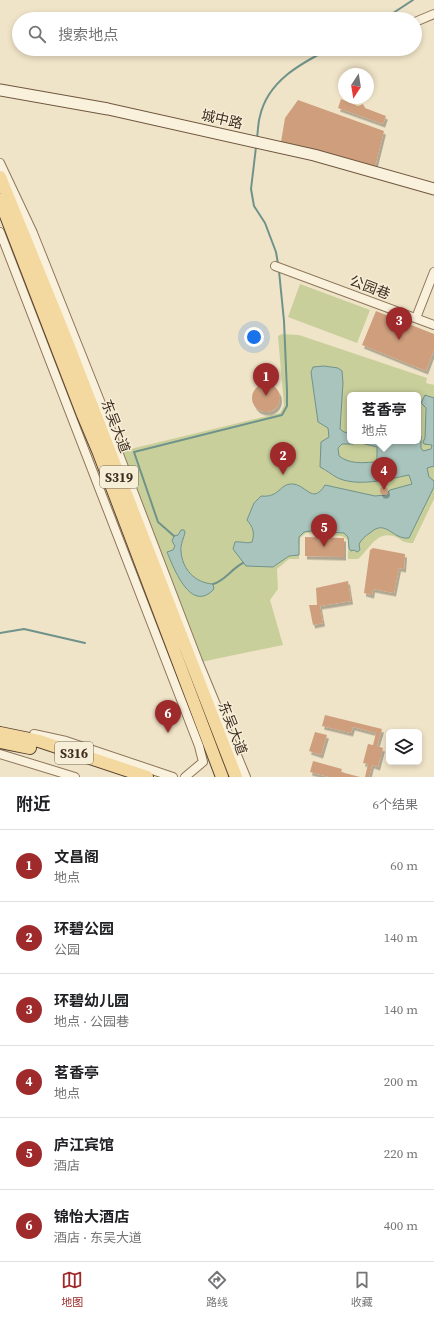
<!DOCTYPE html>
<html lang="zh">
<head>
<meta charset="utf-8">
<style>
	:root { --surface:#fff; --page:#f6f6f6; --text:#202124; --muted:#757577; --line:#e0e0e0; --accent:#9e2a2b }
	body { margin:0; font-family:"Source Serif 4","Noto Sans SC",serif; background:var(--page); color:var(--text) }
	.controls { position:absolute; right:12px; bottom:12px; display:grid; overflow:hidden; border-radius:6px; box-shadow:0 2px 6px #0003 }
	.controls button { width:36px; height:36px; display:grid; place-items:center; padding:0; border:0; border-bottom:1px solid var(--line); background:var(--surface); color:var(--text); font:20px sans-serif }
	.compass { position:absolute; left:338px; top:68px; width:36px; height:36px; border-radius:50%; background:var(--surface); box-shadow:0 2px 6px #0003; rotate:192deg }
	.you { position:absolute; left:254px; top:337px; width:14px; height:14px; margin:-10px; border:3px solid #fff; border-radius:50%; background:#1a73e8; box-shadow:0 0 0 6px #1a73e833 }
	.badge { display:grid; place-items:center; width:26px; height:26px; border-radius:50%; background:var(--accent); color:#fff; font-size:13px; font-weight:700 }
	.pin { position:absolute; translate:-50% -33px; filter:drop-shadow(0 1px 2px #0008) }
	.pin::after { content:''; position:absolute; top:21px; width:14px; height:12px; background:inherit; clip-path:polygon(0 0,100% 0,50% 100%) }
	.popup { position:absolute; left:347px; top:392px; width:74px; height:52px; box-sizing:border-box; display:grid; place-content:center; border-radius:6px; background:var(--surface); filter:drop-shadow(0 1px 3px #0005); font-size:13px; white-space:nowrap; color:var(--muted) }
	.popup b { font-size:15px; color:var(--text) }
	.popup::after { content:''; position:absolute; left:50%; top:100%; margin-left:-8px; border:8px solid transparent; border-top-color:var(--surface) }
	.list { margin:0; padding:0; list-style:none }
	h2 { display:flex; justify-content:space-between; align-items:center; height:52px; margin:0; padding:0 16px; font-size:17px }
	h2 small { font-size:13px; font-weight:400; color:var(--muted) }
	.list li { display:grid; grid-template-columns:26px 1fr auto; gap:12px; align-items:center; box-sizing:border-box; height:72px; padding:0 16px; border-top:1px solid var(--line) }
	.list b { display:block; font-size:15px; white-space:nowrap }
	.list p { margin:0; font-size:13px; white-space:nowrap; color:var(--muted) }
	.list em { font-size:13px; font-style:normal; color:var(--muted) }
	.icon { flex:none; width:22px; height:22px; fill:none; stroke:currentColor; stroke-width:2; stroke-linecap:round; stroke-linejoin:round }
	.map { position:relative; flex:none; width:434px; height:777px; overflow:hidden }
	.search { position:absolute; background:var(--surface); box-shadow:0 2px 6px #0003; left:12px; right:12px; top:12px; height:44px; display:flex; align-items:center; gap:10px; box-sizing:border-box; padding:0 14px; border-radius:22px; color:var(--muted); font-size:15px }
	.sheet { height:484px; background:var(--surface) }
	nav { display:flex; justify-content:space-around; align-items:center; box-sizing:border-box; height:56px; border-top:1px solid var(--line); background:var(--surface); font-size:11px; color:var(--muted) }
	nav a { display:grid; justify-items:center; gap:2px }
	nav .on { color:var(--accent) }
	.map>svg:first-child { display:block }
	.green { fill:#c9cf9b; fill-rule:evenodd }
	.water { fill:#a9c4bc; stroke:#6f938a }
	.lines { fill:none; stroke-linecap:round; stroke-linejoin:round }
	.stream { stroke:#6f938a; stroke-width:2 }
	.building { fill:#cf9f7d; filter:url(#shadow) }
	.street-casing { stroke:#8d765c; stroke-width:10 }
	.secondary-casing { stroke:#6f573f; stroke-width:13 }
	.primary-casing { stroke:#5b4430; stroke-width:14 }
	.street { stroke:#faf1dc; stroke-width:8 }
	.secondary { stroke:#faf1dc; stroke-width:11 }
	.primary { stroke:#f3d9a0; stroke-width:12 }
	.labels { text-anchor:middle; stroke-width:3; stroke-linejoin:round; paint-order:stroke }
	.shield { fill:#f7eed8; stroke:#756857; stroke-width:1 }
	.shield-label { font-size:13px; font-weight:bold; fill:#3d2e20 }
	.street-label { font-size:14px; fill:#3d2e20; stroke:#f7eed8 }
</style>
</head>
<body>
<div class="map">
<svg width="434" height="777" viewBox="0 0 434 777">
	<defs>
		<filter id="shadow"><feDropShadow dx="2" dy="3.5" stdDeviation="0" flood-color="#0004"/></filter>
	</defs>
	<rect width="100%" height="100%" fill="#f0e4c8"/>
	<path class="green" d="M300,284L370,310L357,343L288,317Z
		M282,334L299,335L427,378L426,383L434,385V499L413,543C400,543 403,539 393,536C376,531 369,550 358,559H348V540L342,536L306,533L300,538L299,559H289L277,569L278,589L270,600L283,645L201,662L122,451L280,413L284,406L278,336ZM350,395H418V441H350Z"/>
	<path class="water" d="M324,366L338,368L342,371L343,383L340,429L344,432L350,433V441H356L354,444H342L338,448L339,456C349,464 362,463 374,462L377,459V447L361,443V441H395L403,444L405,441H418V437L421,436V448L423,451L431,449L432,445L424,444L423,442L425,438L426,408L421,403L425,395L434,398V466L427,468L429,477L434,481V487L409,538C392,540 386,518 370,533C365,536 362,539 359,544L360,550L357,552L354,550L351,551L349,548L348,537L344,533L310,531L304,532L299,537V555L289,556L273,567L246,566L233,549L235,542C241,541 246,544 252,542C255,533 253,527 247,520L254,503L261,496C279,498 280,484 291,484C306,483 312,506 325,485L375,496L385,495L390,490L412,484L409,475C389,479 356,488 336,477C331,474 326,470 320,467L321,442L329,437L328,428L318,422L311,372L313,367Z
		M181,530H184L185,532C184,538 180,545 181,551C182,569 195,583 213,584L214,589C191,614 174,569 167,552L173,550L175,546L172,541L174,536L178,535Z"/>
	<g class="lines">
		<path class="stream" d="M384,19L413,0
			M257,138C258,131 258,123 260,116C268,81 300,64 329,49
			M256,147L251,189L254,206L265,223L276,252L278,264
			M174,536L158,522L134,452L282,415L287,406V391L284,321L279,271
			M213,584C225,581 231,569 243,563
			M0,633L24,629L85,643"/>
	</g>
	<path class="building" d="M341,99L358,106L363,104L365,108L386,116L383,124L338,108Z
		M298,100L384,131L375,167L282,143L281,142L285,118Z
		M376,311L434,334V350L426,371L362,345Z
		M252 398a14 14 0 1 1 28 0a14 14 0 1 1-28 0Z
		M380 491a4 4 0 1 1 8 0a4 4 0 1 1-8 0Z
		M305,537L344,538V557L305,556Z
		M373,548L405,554L404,569L399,568L394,593L373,589L372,595L364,593L370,550Z
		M348,581L351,601L320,606L323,623L313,625L309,605H317L316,588Z
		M325,715L382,729L377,746L383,748L378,767L372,765L369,777H365L368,764L363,763L368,744L373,745L376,733L353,727L351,733L322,726Z
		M315,732L327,735L321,755L309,751Z
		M313,761L342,769L341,772L360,777H329L310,772Z"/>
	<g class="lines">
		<g class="street-casing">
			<path id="street" d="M415,22L434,14
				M0,163L33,233L108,421L117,449L198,661L246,777
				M0,232L199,746L203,762L185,777
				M275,266L434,325
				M416,318L434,272
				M34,734L66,741L173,777
				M0,754L75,777"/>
		</g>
		<g class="secondary-casing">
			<path id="secondary" d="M0,90L108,109L314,155L434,189"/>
		</g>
		<g class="primary-casing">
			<path id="primary" d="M0,177L64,334L236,777
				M0,200L83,415L99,453L222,777
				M0,733L39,741L147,777
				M0,742L30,748"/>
		</g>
		<use href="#street" class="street"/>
		<use href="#secondary" class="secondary"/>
		<use href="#primary" class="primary"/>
	</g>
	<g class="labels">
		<g class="shield">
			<rect x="100" y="466" width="38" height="22" rx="3"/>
			<rect x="55" y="742" width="38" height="22" rx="3"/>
		</g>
		<g class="shield-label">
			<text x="119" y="482">S319</text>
			<text x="74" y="758">S316</text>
		</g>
		<g class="street-label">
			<text transform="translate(222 119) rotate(13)" y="5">城中路</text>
			<text transform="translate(370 287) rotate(21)" y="5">公园巷</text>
			<text transform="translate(116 426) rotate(69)" y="5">东吴大道</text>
			<text transform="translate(233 728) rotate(69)" y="5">东吴大道</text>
		</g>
	</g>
</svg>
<div class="controls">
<button><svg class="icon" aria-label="layers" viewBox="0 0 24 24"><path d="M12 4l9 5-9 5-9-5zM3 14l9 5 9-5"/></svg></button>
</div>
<svg class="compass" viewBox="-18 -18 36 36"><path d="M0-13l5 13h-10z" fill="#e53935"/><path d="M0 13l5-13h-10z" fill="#757577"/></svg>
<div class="you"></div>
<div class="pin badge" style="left:266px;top:396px">1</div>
<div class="pin badge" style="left:283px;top:475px">2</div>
<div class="pin badge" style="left:399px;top:340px">3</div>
<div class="pin badge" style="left:384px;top:490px">4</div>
<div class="popup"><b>茗香亭</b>地点</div>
<div class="pin badge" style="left:324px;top:547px">5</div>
<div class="pin badge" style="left:168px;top:733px">6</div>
<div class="search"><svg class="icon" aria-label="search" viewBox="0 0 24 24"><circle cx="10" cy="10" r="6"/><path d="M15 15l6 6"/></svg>搜索地点</div>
</div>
<section class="sheet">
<h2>附近<small>6个结果</small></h2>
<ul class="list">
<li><span class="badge">1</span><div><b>文昌阁</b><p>地点</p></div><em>60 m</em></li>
<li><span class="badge">2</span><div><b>环碧公园</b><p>公园</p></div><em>140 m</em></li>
<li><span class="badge">3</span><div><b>环碧幼儿园</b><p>地点 · 公园巷</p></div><em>140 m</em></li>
<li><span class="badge">4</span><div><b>茗香亭</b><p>地点</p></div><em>200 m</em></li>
<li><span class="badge">5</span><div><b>庐江宾馆</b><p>酒店</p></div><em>220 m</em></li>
<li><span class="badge">6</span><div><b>锦怡大酒店</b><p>酒店 · 东吴大道</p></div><em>400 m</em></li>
</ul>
</section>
<nav>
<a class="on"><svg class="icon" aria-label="map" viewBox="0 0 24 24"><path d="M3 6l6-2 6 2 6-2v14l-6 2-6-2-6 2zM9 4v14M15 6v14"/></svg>地图</a>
<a><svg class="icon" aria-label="directions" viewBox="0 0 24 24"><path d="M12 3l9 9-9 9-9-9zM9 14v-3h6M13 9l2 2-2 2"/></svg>路线</a>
<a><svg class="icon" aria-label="saved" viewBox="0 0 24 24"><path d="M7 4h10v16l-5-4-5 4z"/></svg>收藏</a>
</nav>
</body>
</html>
